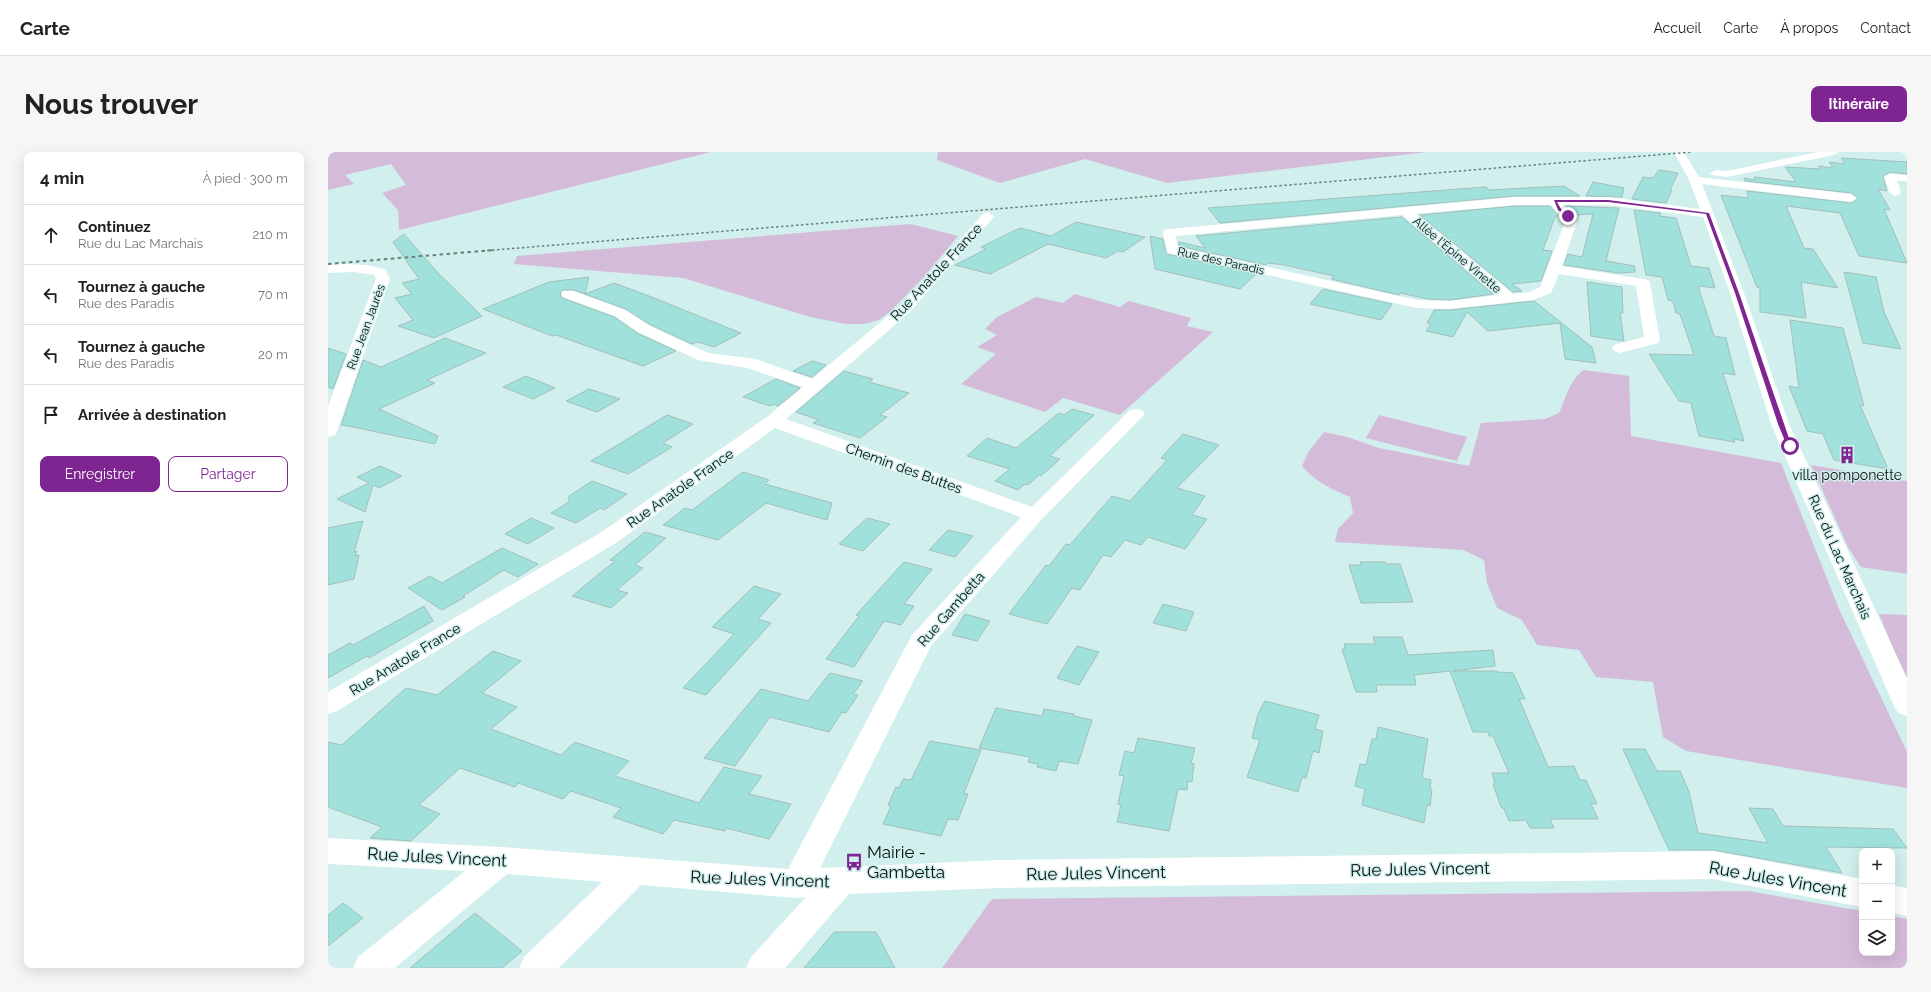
<!DOCTYPE html>
<html lang="fr">
<head>
<meta charset="utf-8">
<style>
	:root { --surface:#fff; --page:#f6f6f6; --text:#202124; --muted:#757577; --line:#e0e0e0; --accent:#7f2592 }
	body { margin:0; font-family:Raleway,sans-serif; background:var(--page); color:var(--text) }
	.controls { position:absolute; right:12px; bottom:12px; display:grid; overflow:hidden; border-radius:8px; box-shadow:0 4px 16px #0002 }
	.controls button { width:36px; height:36px; display:grid; place-items:center; padding:0; border:0; border-bottom:1px solid var(--line); background:var(--surface); color:var(--text); font:20px sans-serif }
	.stop { position:absolute; width:12px; height:12px; margin:-9px; border:3px solid #7f2592; border-radius:50%; background:#fff }
	.stop.end { background:#7f2592; border-color:#fff; box-shadow:0 1px 4px #0008 }
	.list { margin:0; padding:0; list-style:none }
	h2 { display:flex; justify-content:space-between; align-items:center; height:52px; margin:0; padding:0 16px; font-size:17px }
	h2 small { font-size:13px; font-weight:400; color:var(--muted) }
	.list li { display:grid; grid-template-columns:26px 1fr auto; gap:12px; align-items:center; box-sizing:border-box; height:60px; padding:0 16px; border-top:1px solid var(--line) }
	.list b { display:block; font-size:15px; white-space:nowrap }
	.list p { margin:0; font-size:13px; white-space:nowrap; color:var(--muted) }
	.list em { font-size:13px; font-style:normal; color:var(--muted) }
	.actions { display:flex; gap:8px; padding:12px 16px }
	.actions a { flex:1; padding:9px 0; border:1px solid var(--accent); border-radius:8px; text-align:center; font-size:14px; color:var(--accent) }
	.actions .main { background:var(--accent); color:#fff }
	.icon { flex:none; width:22px; height:22px; fill:none; stroke:currentColor; stroke-width:2; stroke-linecap:round; stroke-linejoin:round }
	.map { position:relative; flex:none; width:1579px; height:816px; overflow:hidden; border-radius:8px }
	header { display:flex; align-items:center; gap:24px; box-sizing:border-box; height:56px; padding:0 20px; background:var(--surface); border-bottom:1px solid var(--line) }
	header strong { font-size:19px }
	nav { display:flex; gap:22px; margin-inline-start:auto; font-size:14px }
	.intro { display:flex; align-items:center; justify-content:space-between; box-sizing:border-box; height:96px; padding:0 24px }
	h1 { margin:0; font-size:28px }
	.button { padding:10px 18px; border-radius:8px; background:var(--accent); color:#fff; font-size:14px; font-weight:700 }
	main { display:flex; gap:24px; padding:0 24px }
	aside { flex:1; background:var(--surface); border-radius:8px; box-shadow:0 4px 16px #0002 }
	.map>svg:first-child { display:block }
	.green { fill:#d5bbda }
	.building { fill:#a1e1db; stroke:#a2bfbc }
	.lines { fill:none; stroke-linecap:round; stroke-linejoin:round }
	.minor { fill:#fff; fill-rule:evenodd }
	.rail-far1 { stroke:#6a7e7c; stroke-width:1.5; stroke-dasharray:2.5 2.5; stroke-linecap:butt }
	.rail { stroke:#6a7e7c; stroke-width:2; stroke-dasharray:3.5 3.5; stroke-linecap:butt }
	.route { fill:#7f2592 }
	.labels { text-anchor:middle; stroke-width:3; stroke-linejoin:round; paint-order:stroke }
	.far-street-label { font-size:12px; fill:#06100f; stroke:#d1efec }
	.street-label { font-size:14px; fill:#06100f; stroke:#d1efec }
	.poi-label { font-size:14px; fill:#06100f; stroke:#d1efec }
	.near-poi-label { font-size:17px; fill:#06100f; stroke:#d1efec; text-anchor:start }
	.near-street-label { font-size:17px; fill:#06100f; stroke:#d1efec }
</style>
</head>
<body>
<header>
<strong>Carte</strong>
<nav><a>Accueil</a><a>Carte</a><a>À propos</a><a>Contact</a></nav>
</header>
<div class="intro"><h1>Nous trouver</h1><a class="button">Itinéraire</a></div>
<main>
<aside>
<h2>4 min<small>À pied · 300 m</small></h2>
<ul class="list">
<li><svg class="icon" aria-label="ahead" viewBox="0 0 24 24"><path d="M12 20V5M6 11l6-6 6 6"/></svg><div><b>Continuez</b><p>Rue du Lac Marchais</p></div><em>210 m</em></li>
<li><svg class="icon" aria-label="left" viewBox="0 0 24 24"><path d="M17 20v-9H6M10 6l-5 5 5 5"/></svg><div><b>Tournez à gauche</b><p>Rue des Paradis</p></div><em>70 m</em></li>
<li><svg class="icon" aria-label="left" viewBox="0 0 24 24"><path d="M17 20v-9H6M10 6l-5 5 5 5"/></svg><div><b>Tournez à gauche</b><p>Rue des Paradis</p></div><em>20 m</em></li>
<li><svg class="icon" aria-label="arrive" viewBox="0 0 24 24"><path d="M6 21V4h12l-3 4 3 4H6"/></svg><div><b>Arrivée à destination</b></div></li>
</ul>
<div class="actions"><a class="main">Enregistrer</a><a>Partager</a></div>
</aside>
<div class="map">
<svg width="1579" height="816" viewBox="0 0 1579 816">
	<rect width="100%" height="100%" fill="#d1efec"/>
	<path class="green" d="M0,0H383L71,78L70,58L54,41L78,33L63,12L17,23L26,32L0,38Z
		M610,0H1099L839,31L757,7L672,31L609,8Z
		M582,72L630,84L594,127L564,158L551,168L536,172H518L482,165L355,126L186,112L189,104Z
		M747,142L792,155L801,149L863,166L859,174L885,180L792,263L735,246L717,260L633,232L668,202L649,195L669,183L657,177L669,165L708,145L735,151Z
		M1256,218L1301,224L1303,284L1453,311L1511,457L1579,600V636L1358,599L1335,585L1325,530L1268,525L1251,498L1209,493L1194,468L1169,456L1159,431L1156,408L1135,398L1007,390L1010,377L1025,361L1022,345C1004,337 987,330 974,314L981,299L996,280L1019,285L1051,296L1141,314L1153,271L1217,267L1231,261C1238,246 1241,228 1256,218Z
		M1051,263L1139,285L1129,309L1038,286Z
		M1483,313L1579,329V422L1533,415L1520,395Z
		M1551,462L1579,463V530Z
		M1421,739L1534,759V801H1564V764L1579,767V816H614L664,747Z"/>
	<path class="building" d="M1513,6L1579,10V22L1562,20L1555,24L1559,39L1550,37L1562,58L1556,57L1579,111L1531,104L1512,61L1458,54L1476,96L1485,97L1510,136L1473,130L1478,166L1432,160V136L1429,135L1393,43L1420,46L1419,39L1524,51L1530,46L1523,41L1417,29L1416,26L1427,28L1426,25L1468,30L1457,15L1492,17L1491,14L1505,16L1501,10L1517,12Z
		M1331,18L1350,21L1342,38H1344L1338,51L1304,47L1315,25L1325,26Z
		M1265,30L1296,36L1294,45L1258,44Z
		M1236,34L1252,44H1187L892,71L880,56L1158,35L1161,38Z
		M1187,54H1222L1230,64L1227,65L1215,98L1224,99L1213,129L1184,132L1194,139L1185,140L1092,63Z
		M1238,54L1291,56L1278,109L1307,114V120L1290,121L1236,113L1240,102L1254,105L1265,62L1245,63Z
		M1306,58L1333,61L1331,64L1348,66L1363,114L1381,116L1387,136L1370,134L1386,184L1398,186L1407,223L1395,221L1416,289L1406,287L1407,290L1371,284L1363,251L1351,249L1321,202L1366,203L1352,162L1348,161L1345,149L1340,148L1334,125L1318,123Z
		M1074,65L1165,142L1122,148L1100,147L1072,141L1071,143L1003,127L1006,124L956,113L940,111L938,113L851,94V90L877,96L868,84Z
		M748,70L817,85L795,100L790,99L778,106L720,92L662,122L627,113L658,97L653,95L692,76L723,84Z
		M76,82L110,121L154,164L106,186L70,174L85,168L67,146L84,142L74,131L91,127L65,90Z
		M822,84L835,87L839,102L928,122L912,137L827,117Z
		M1516,120L1548,125L1556,160L1573,197L1535,191Z
		M261,125L257,142L246,138H235L232,141L234,146L286,165L309,181L348,199L315,214L228,183L224,184L155,157L221,130Z
		M1259,130L1294,135L1295,161H1292L1296,189L1263,184Z
		M286,131L321,144L413,181L386,195L370,190L364,192L323,173L298,157L257,142Z
		M995,137L1064,152L1053,168L982,152Z
		M1206,149L1264,195L1268,211L1237,207L1232,171L1160,179L1139,160L1125,185L1098,179L1103,172L1099,171L1106,158H1122Z
		M1462,168L1515,176L1536,254L1532,253L1560,317L1506,308L1495,282L1479,279L1461,234L1471,236Z
		M117,186L158,201L99,228L107,231L51,257L110,284L107,292L15,273L13,274L35,208L53,215Z
		M0,196L18,202L5,237L0,235Z
		M484,209L498,213L484,225L465,219Z
		M516,219L545,227L541,230L581,241L552,263L559,265L532,286L485,271L491,268L468,260Z
		M198,224L227,236L205,247L175,235Z
		M448,227L472,236L450,254L445,252L442,254L415,245Z
		M261,237L292,247L269,260L238,249Z
		M744,257L766,263L722,304L732,307L713,324L711,323L700,333L697,332L690,338L667,329L682,317L639,304L659,286L688,296L731,261L736,263Z
		M339,263L365,272L335,291L344,295L300,322L263,309Z
		M855,282L891,293L849,336L877,344L864,363L879,367L857,397L820,385L813,393L797,388L783,405L775,403L752,438L744,436L719,472L681,462L718,413L721,414L738,392L742,393L784,344L802,349L839,308L833,306Z
		M52,314L74,324L51,336L45,333L37,360L9,347L41,331L29,325Z
		M415,320L441,328L437,332L504,351L499,368L438,351L390,388L335,373L357,356L364,358Z
		M264,329L299,342L276,358L272,356L248,371L223,361L241,350V344Z
		M203,366L226,376L200,392L177,382Z
		M539,366L562,372L535,399L511,392Z
		M35,369L26,400L29,399L27,404L31,403L26,427L0,433V376Z
		M620,378L645,384L627,405L601,398Z
		M317,380L338,386L307,413L315,416L289,438L300,441L283,456L244,444L287,409L282,408Z
		M174,396L210,412L190,425L176,418L135,444L137,445L114,458L80,436L102,424L114,431Z
		M576,410L604,417L576,452L586,454L573,473L556,469L526,515L498,507L531,464L528,463Z
		M1032,410H1057L1058,412H1072L1085,450L1033,451L1021,413H1034Z
		M426,434L453,442L430,467L443,471L378,543L355,536L406,482L384,475Z
		M835,452L866,460L858,479L825,471Z
		M96,454L105,469L41,506L39,504L0,526V503L22,491L25,493Z
		M637,462L662,469L649,489L624,483Z
		M1045,485H1074L1080,503L1165,498L1167,514L1125,519H1169V520L1185,521L1197,547H1191L1220,615L1246,614L1252,628H1258L1269,652H1263L1270,667H1222L1226,676H1202L1198,668L1181,669L1176,657L1173,655L1165,632L1167,631L1164,621H1181L1165,584H1161L1160,580H1145L1122,519L1086,523L1088,533H1048L1049,540H1028L1014,497H1017L1016,492H1047Z
		M749,494L771,500L751,533L729,526Z
		M165,499L193,509L154,541L189,555L163,577L233,603L247,590L301,609L287,624L371,651L396,615L434,624L421,642L463,652L441,687L398,676L397,679L346,668L335,682L285,665L293,656L243,639L235,647L190,631L187,635L132,616L91,653L112,662L83,689L42,686L54,675L0,655V590L14,593L78,536L109,543Z
		M502,521L535,529L525,542L530,543L518,561L514,560L501,580L442,565L407,614L376,606L433,537L480,549Z
		M937,549L991,563L987,577L995,579L991,601L985,599L978,626L974,625L970,640L919,625L932,588L924,586L930,562Z
		M668,556L714,564L716,557L746,562V564L764,568L750,612L731,609L728,619L709,615L710,612L700,610L702,605L651,596Z
		M1050,575L1100,587L1094,626L1103,628L1102,636L1104,638L1102,654L1099,653L1096,671L1034,653L1037,637L1027,634L1032,612L1038,613L1044,587H1048Z
		M810,586L867,596L863,611L866,612L864,630L860,629L859,638L850,637L841,679L789,670L793,653L790,652L796,624L791,623L797,599L806,601Z
		M602,589L653,598L636,641L640,642L630,668L620,667L613,684L555,672L563,654L560,653L568,635L571,636L575,627L583,628Z
		M1295,597H1317L1329,619H1352L1361,640L1370,681L1440,691L1421,656L1445,657L1455,674L1565,677L1579,696L1498,695L1514,721L1385,698H1341Z
		M15,751L35,766L0,794V763Z
		M147,761L194,799L174,816H82Z
		M506,780H548L567,816H476Z"/>
	<g class="lines">
		<path class="minor" d="M1346,0H1356L1371,25L1523,42L1529,46L1523,50L1374,32L1416,141L1461,272L1579,526V564L1570,561L1566,554L1443,272L1402,141L1375,65L1280,53H1235L1249,70L1234,114L1315,127L1320,128L1322,131L1332,188L1330,191L1292,201L1286,199L1284,196L1286,193L1316,185L1308,134L1231,122L1223,141L1205,148L1122,157L1089,156L844,102L839,101L835,81L836,78L841,77L1187,45H1280L1372,57L1361,28ZM1187,53H1223L1237,70L1212,135L1202,140L1185,142L1088,62ZM1074,63L1169,143L1122,149L1089,148L850,95L848,84Z
			M1490,0H1511L1506,3L1399,25L1384,23L1382,21L1388,18L1399,19Z
			M1562,22L1579,23V29H1569L1573,40L1571,43L1567,44L1561,40L1556,25Z
			M660,60L666,64L664,67L582,160L458,267L704,355L802,258L808,257L814,258L817,262L714,367L603,494L492,716L673,708L1385,699L1534,727V755L1385,727L673,736L521,742L457,816H418L423,805L478,745L468,746L313,733L231,816H191L196,805L274,730L179,722L67,816H25L30,805L137,719L0,712V686L174,695L460,717L584,483L693,365L447,276L288,391L9,559L0,562V540L272,381L439,265L475,235L419,216L370,208L310,180L287,164L235,145L233,142L235,139H245L297,158L322,174L380,201L428,207L484,227L572,154L656,61Z
			M20,112L39,113L57,117L62,127L9,279L7,283L0,285V254L48,127L46,123L26,120L0,121V113Z
			M1564,733L1579,736V764L1564,761Z"/>
		<path class="rail-far1" d="M154,99L1364,0"/>
		<path class="rail" d="M0,112L166,98"/>
	</g>
	<path class="route" d="M1226,48H1280L1381,61L1411,141L1464,295L1459,294L1450,272L1407,141L1378,62L1280,50H1229L1233,57L1242,63L1240,65L1230,58Z"/>
	<defs>
		<g id="building-bare" transform="scale(1.38)"><path d="M-4-6H4V6H1V3H-1V6H-4ZM-2.5-4.3h1.7v1.8h-1.7ZM.8-4.3h1.7v1.8H.8ZM-2.5-1h1.7V.8h-1.7ZM.8-1h1.7V.8H.8Z" fill="#7f2592" stroke="#d1efec" stroke-width="2.5" paint-order="stroke"/></g>
		<g id="bus-bare" transform="scale(1.38)"><path d="M-5-6H5V4H4V6H2V4H-2V6H-4V4H-5ZM-3.5-4V0h7V-4ZM-3.5 1.2v1.5H-2V1.2ZM2 1.2v1.5H3.5V1.2Z" fill="#7f2592" stroke="#d1efec" stroke-width="2.5" paint-order="stroke"/></g>
	</defs>
	<g fill-rule="evenodd">
		<use href="#building-bare" x="1519" y="303"/>
		<use href="#bus-bare" x="526" y="710"/>
	</g>
	<g class="labels">
		<g class="far-street-label">
			<text transform="translate(1129 103) rotate(40)" y="4">Allée l'Épine Vinette</text>
			<text transform="translate(893 109) rotate(13)" y="4">Rue des Paradis</text>
			<text transform="translate(38 175) rotate(-70)" y="4">Rue Jean Jaurès</text>
		</g>
		<g class="street-label">
			<text transform="translate(608 120) rotate(-47)" y="5">Rue Anatole France</text>
			<text transform="translate(576 316) rotate(20)" y="5">Chemin des Buttes</text>
			<text transform="translate(352 336) rotate(-35)" y="5">Rue Anatole France</text>
			<text transform="translate(1512 405) rotate(66)" y="5">Rue du Lac Marchais</text>
			<text transform="translate(623 457) rotate(-49)" y="5">Rue Gambetta</text>
			<text transform="translate(77 507) rotate(-31)" y="5">Rue Anatole France</text>
		</g>
		<g class="poi-label">
			<text x="1519" y="328">villa pomponette</text>
		</g>
		<g class="near-poi-label">
			<text x="539" y="706">Mairie -<tspan x="539" dy="20">Gambetta</tspan></text>
		</g>
		<g class="near-street-label">
			<text transform="translate(109 705) rotate(3)" y="6">Rue Jules Vincent</text>
			<text transform="translate(1092 717) rotate(-1)" y="6">Rue Jules Vincent</text>
			<text transform="translate(768 721) rotate(-1)" y="6">Rue Jules Vincent</text>
			<text transform="translate(432 727) rotate(2)" y="6">Rue Jules Vincent</text>
			<text transform="translate(1450 727) rotate(10)" y="6">Rue Jules Vincent</text>
		</g>
	</g>
</svg>
<div class="controls">
<button>+</button>
<button>−</button>
<button><svg class="icon" aria-label="layers" viewBox="0 0 24 24"><path d="M12 4l9 5-9 5-9-5zM3 14l9 5 9-5"/></svg></button>
</div>
<div class="stop" style="left:1462px;top:294px"></div>
<div class="stop end" style="left:1240px;top:64px"></div>
</div>
</main>
</body>
</html>
